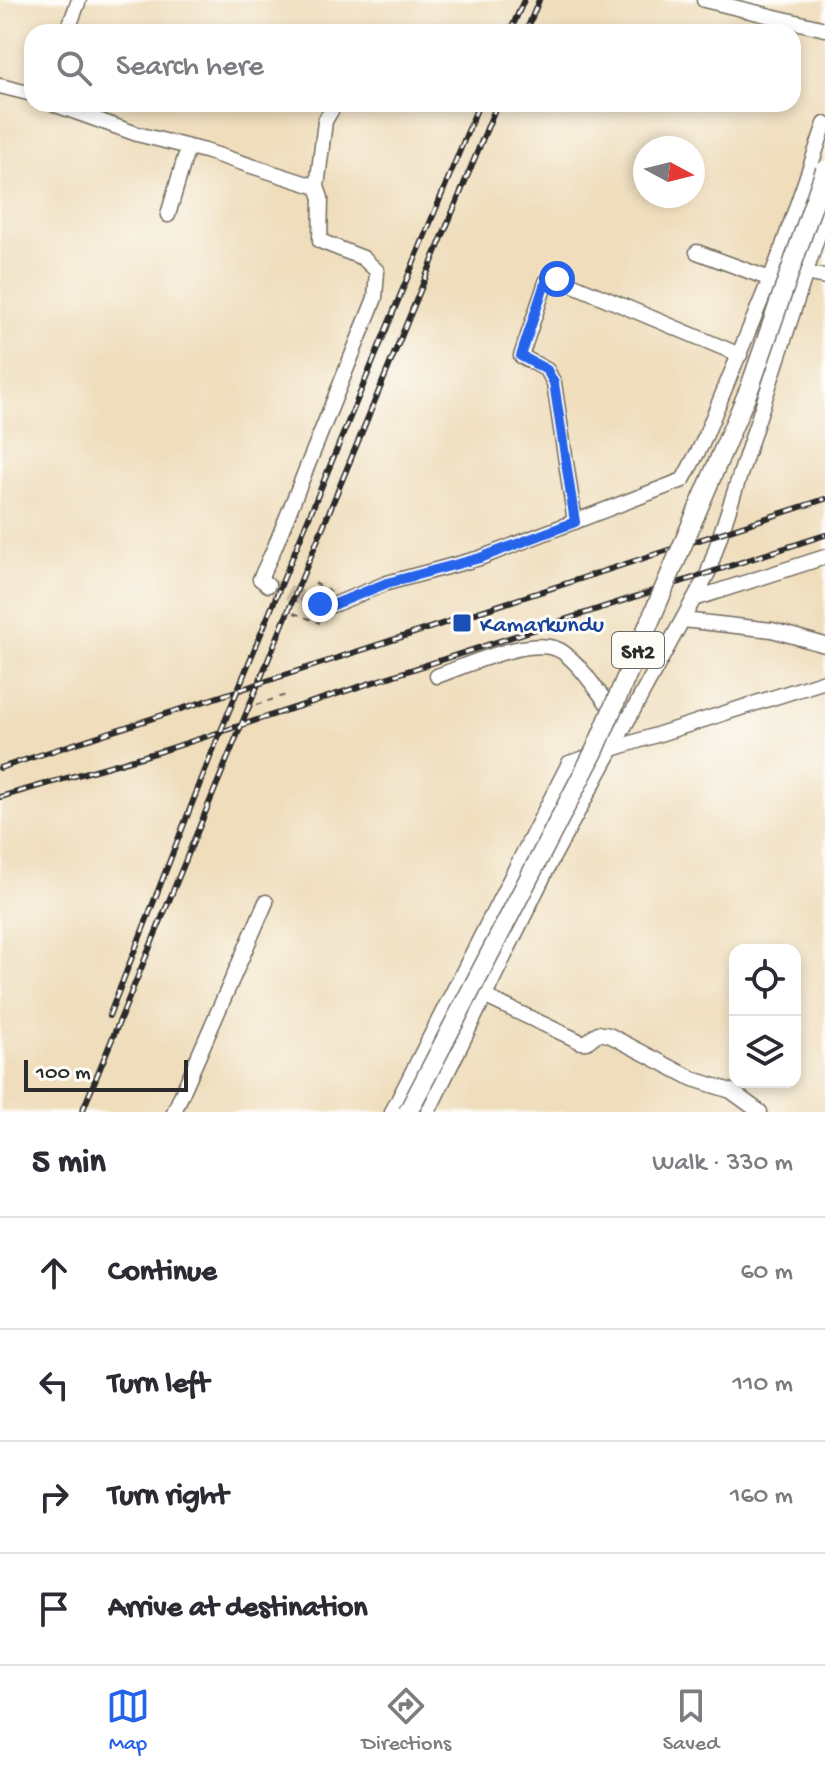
<!DOCTYPE html>
<html lang="en">
<head>
<meta charset="utf-8">
<style>
	:root { --surface:#fff; --page:#f7f7f7; --text:#2b2b33; --muted:#7c7c81; --line:#e1e1e2; --accent:#2563eb }
	body { margin:0; font-family:"Gochi Hand",sans-serif; background:var(--page); color:var(--text) }
	.controls { position:absolute; right:24px; bottom:24px; display:grid; overflow:hidden; border-radius:16px; box-shadow:0 4px 12px #0003 }
	.controls button { width:72px; height:72px; display:grid; place-items:center; padding:0; border:0; border-bottom:2px solid var(--line); background:var(--surface); color:var(--text); font:40px sans-serif }
	.compass { position:absolute; left:633px; top:136px; width:72px; height:72px; border-radius:50%; background:var(--surface); box-shadow:0 4px 12px #0003; rotate:97deg }
	.scale { position:absolute; left:24px; bottom:20px; width:164px; box-sizing:border-box; padding-left:8px; border:4px solid #2b2b2b; border-top:0; font-size:22px; line-height:28px; white-space:nowrap; color:#2b2b2b; -webkit-text-stroke:6px #fdfcf7; paint-order:stroke }
	.stop { position:absolute; width:24px; height:24px; margin:-18px; border:6px solid #2563eb; border-radius:50%; background:#fff }
	.stop.end { background:#2563eb; border-color:#fff; box-shadow:0 2px 8px #0008 }
	.list { margin:0; padding:0; list-style:none }
	h2 { display:flex; justify-content:space-between; align-items:center; height:104px; margin:0; padding:0 32px; font-size:34px }
	h2 small { font-size:26px; font-weight:400; color:var(--muted) }
	.list li { display:grid; grid-template-columns:52px 1fr auto; gap:24px; align-items:center; box-sizing:border-box; height:112px; padding:0 32px; border-top:2px solid var(--line) }
	.list b { display:block; font-size:30px; white-space:nowrap }
	.list em { font-size:26px; font-style:normal; color:var(--muted) }
	.icon { flex:none; width:44px; height:44px; fill:none; stroke:currentColor; stroke-width:2; stroke-linecap:round; stroke-linejoin:round }
	.map { position:relative; flex:none; width:825px; height:1112px; overflow:hidden }
	.search { position:absolute; background:var(--surface); box-shadow:0 4px 12px #0003; left:24px; right:24px; top:24px; height:88px; display:flex; align-items:center; gap:20px; box-sizing:border-box; padding:0 28px; border-radius:24px; color:var(--muted); font-size:30px }
	.sheet { height:552px; background:var(--surface) }
	nav { display:flex; justify-content:space-around; align-items:center; box-sizing:border-box; height:112px; border-top:2px solid var(--line); background:var(--surface); font-size:22px; color:var(--muted) }
	nav a { display:grid; justify-items:center; gap:4px }
	nav .on { color:var(--accent) }
	.map>svg:first-child { display:block }
	.lines { fill:none; stroke-linecap:round; stroke-linejoin:round }
	.minor-tunnel { stroke:#c8b99e; stroke-width:14; stroke-dasharray:14 7; stroke-linecap:butt }
	.minor-casing { stroke:#70695d; stroke-width:17 }
	.path { stroke:#70695d; stroke-width:2; stroke-dasharray:6 6; stroke-linecap:butt }
	.minor { stroke:#fff; stroke-width:14 }
	.rail-casing { stroke:#2b2b2b; stroke-width:6 }
	.rail { stroke:#fdfcf7; stroke-width:3; stroke-dasharray:9; stroke-linecap:butt }
	.major-bridge-casing { stroke:#70695d; stroke-width:21; stroke-linecap:butt }
	.major-bridge { stroke:#fff; stroke-width:18 }
	.route { stroke:#2563eb; stroke-width:10 }
	.transit-dot { fill:#1a4fb4; stroke:#fdfcf7; stroke-width:3 }
	.labels { text-anchor:middle; stroke-width:6; stroke-linejoin:round; paint-order:stroke }
	.shield { fill:#fdfcf7; stroke:#6a6a68; stroke-width:2 }
	.shield-label { font-size:22px; font-weight:bold; fill:#2b2b2b }
	.transit-label { font-size:24px; fill:#164399; stroke:#fdfcf7; text-anchor:start }
</style>
</head>
<body>
<div class="map">
<svg width="825" height="1112" viewBox="0 0 825 1112">
	<rect width="100%" height="100%" fill="#fdfcf7"/>
	<filter id="ink" filterUnits="userSpaceOnUse"><feTurbulence type="fractalNoise" baseFrequency=".0125" numOctaves="2"/><feDisplacementMap in="SourceGraphic" scale="16" xChannelSelector="R" yChannelSelector="G"/><feConvolveMatrix kernelMatrix="1 2 1 2 8 2 1 2 1" color-interpolation-filters="sRGB"/></filter>
	<filter id="wash" filterUnits="userSpaceOnUse"><feTurbulence type="fractalNoise" baseFrequency=".006" numOctaves="4" result="noise"/><feDisplacementMap in="SourceGraphic" scale="32" xChannelSelector="R" yChannelSelector="G"/><feGaussianBlur stdDeviation="1.8" result="paint"/><feColorMatrix in="noise" values="0 0 0 0 0 0 0 0 0 0 0 0 0 0 0 0 0 1.4 0 .05"/><feComposite in="paint" operator="in"/></filter>
	<g filter="url(#wash)">
		<rect width="100%" height="100%" fill="#efddbb"/>
	</g>
	<g filter="url(#ink)">
		<g class="lines">
			<path class="minor-tunnel" d="M268,585L309,600"/>
			<g class="minor-casing">
				<path id="minor" d="M704,0L825,29
					M67,32L79,0
					M0,86L32,94
					M53,104L137,134L205,151L317,187L321,198L320,241L363,258L377,271L375,298L274,549L260,579L268,585
					M317,187L325,121L335,104
					M168,215L188,147
					M697,252L770,279
					M805,273L825,277
					M575,522L554,383L547,370L521,356L546,282L553,278L571,284L740,355
					M694,599L825,557
					M309,600L333,605L387,583L480,558L683,480L702,444L779,257L825,124
					M683,620L772,630L825,645
					M437,676C466,666 537,632 564,653C584,668 600,696 617,716
					M486,997L581,1042H587L598,1033L609,1035L693,1079L731,1091L760,1112
					M174,1112L266,902
					M392,1112L569,763L825,681
					M428,1112L551,861L708,573L825,214"/>
			</g>
			<path class="path" d="M315,583L331,592
				M294,613L320,623
				M256,705L286,695"/>
			<use href="#minor" class="minor"/>
			<g class="rail-casing">
				<path id="rail" d="M510,32L524,0
					M526,32L539,0
					M0,768L825,499
					M0,797L162,751L825,535
					M109,1016L213,750L479,104
					M82,1112L497,104"/>
			</g>
			<use href="#rail" class="rail"/>
			<g class="major-bridge-casing">
				<path id="major-bridge" d="M408,1112L595,750L750,387L825,170"/>
			</g>
			<use href="#major-bridge" class="major-bridge"/>
		</g>
	</g>
	<g class="lines" filter="url(#ink)">
		<path class="route" d="M320,604L333,605L387,583L480,558L575,522L554,383L547,370L521,356L544,286L549,280L557,279"/>
	</g>
	<rect class="transit-dot" x="452" y="613" width="20" height="20" rx="4"/>
	<g class="labels">
		<rect class="shield" x="612" y="632" width="52" height="36" rx="6"/>
		<g class="shield-label">
			<text x="638" y="658">SH2</text>
		</g>
		<g class="transit-label">
			<text x="480" y="631">Kamarkundu</text>
		</g>
	</g>
</svg>
<div class="controls">
<button><svg class="icon" aria-label="locate" viewBox="0 0 24 24"><circle cx="12" cy="12" r="6"/><path d="M12 2v4M12 18v4M2 12h4M18 12h4"/></svg></button>
<button><svg class="icon" aria-label="layers" viewBox="0 0 24 24"><path d="M12 4l9 5-9 5-9-5zM3 14l9 5 9-5"/></svg></button>
</div>
<svg class="compass" viewBox="-18 -18 36 36"><path d="M0-13l5 13h-10z" fill="#e53935"/><path d="M0 13l5-13h-10z" fill="#7c7c81"/></svg>
<div class="scale">100 m</div>
<div class="stop" style="left:557px;top:279px"></div>
<div class="stop end" style="left:320px;top:604px"></div>
<div class="search"><svg class="icon" aria-label="search" viewBox="0 0 24 24"><circle cx="10" cy="10" r="6"/><path d="M15 15l6 6"/></svg>Search here</div>
</div>
<section class="sheet">
<h2>5 min<small>Walk · 330 m</small></h2>
<ul class="list">
<li><svg class="icon" aria-label="ahead" viewBox="0 0 24 24"><path d="M12 20V5M6 11l6-6 6 6"/></svg><div><b>Continue</b></div><em>60 m</em></li>
<li><svg class="icon" aria-label="left" viewBox="0 0 24 24"><path d="M17 20v-9H6M10 6l-5 5 5 5"/></svg><div><b>Turn left</b></div><em>110 m</em></li>
<li><svg class="icon" aria-label="right" viewBox="0 0 24 24"><path d="M7 20v-9h11M14 6l5 5-5 5"/></svg><div><b>Turn right</b></div><em>160 m</em></li>
<li><svg class="icon" aria-label="arrive" viewBox="0 0 24 24"><path d="M6 21V4h12l-3 4 3 4H6"/></svg><div><b>Arrive at destination</b></div></li>
</ul>
</section>
<nav>
<a class="on"><svg class="icon" aria-label="map" viewBox="0 0 24 24"><path d="M3 6l6-2 6 2 6-2v14l-6 2-6-2-6 2zM9 4v14M15 6v14"/></svg>Map</a>
<a><svg class="icon" aria-label="directions" viewBox="0 0 24 24"><path d="M12 3l9 9-9 9-9-9zM9 14v-3h6M13 9l2 2-2 2"/></svg>Directions</a>
<a><svg class="icon" aria-label="saved" viewBox="0 0 24 24"><path d="M7 4h10v16l-5-4-5 4z"/></svg>Saved</a>
</nav>
</body>
</html>
